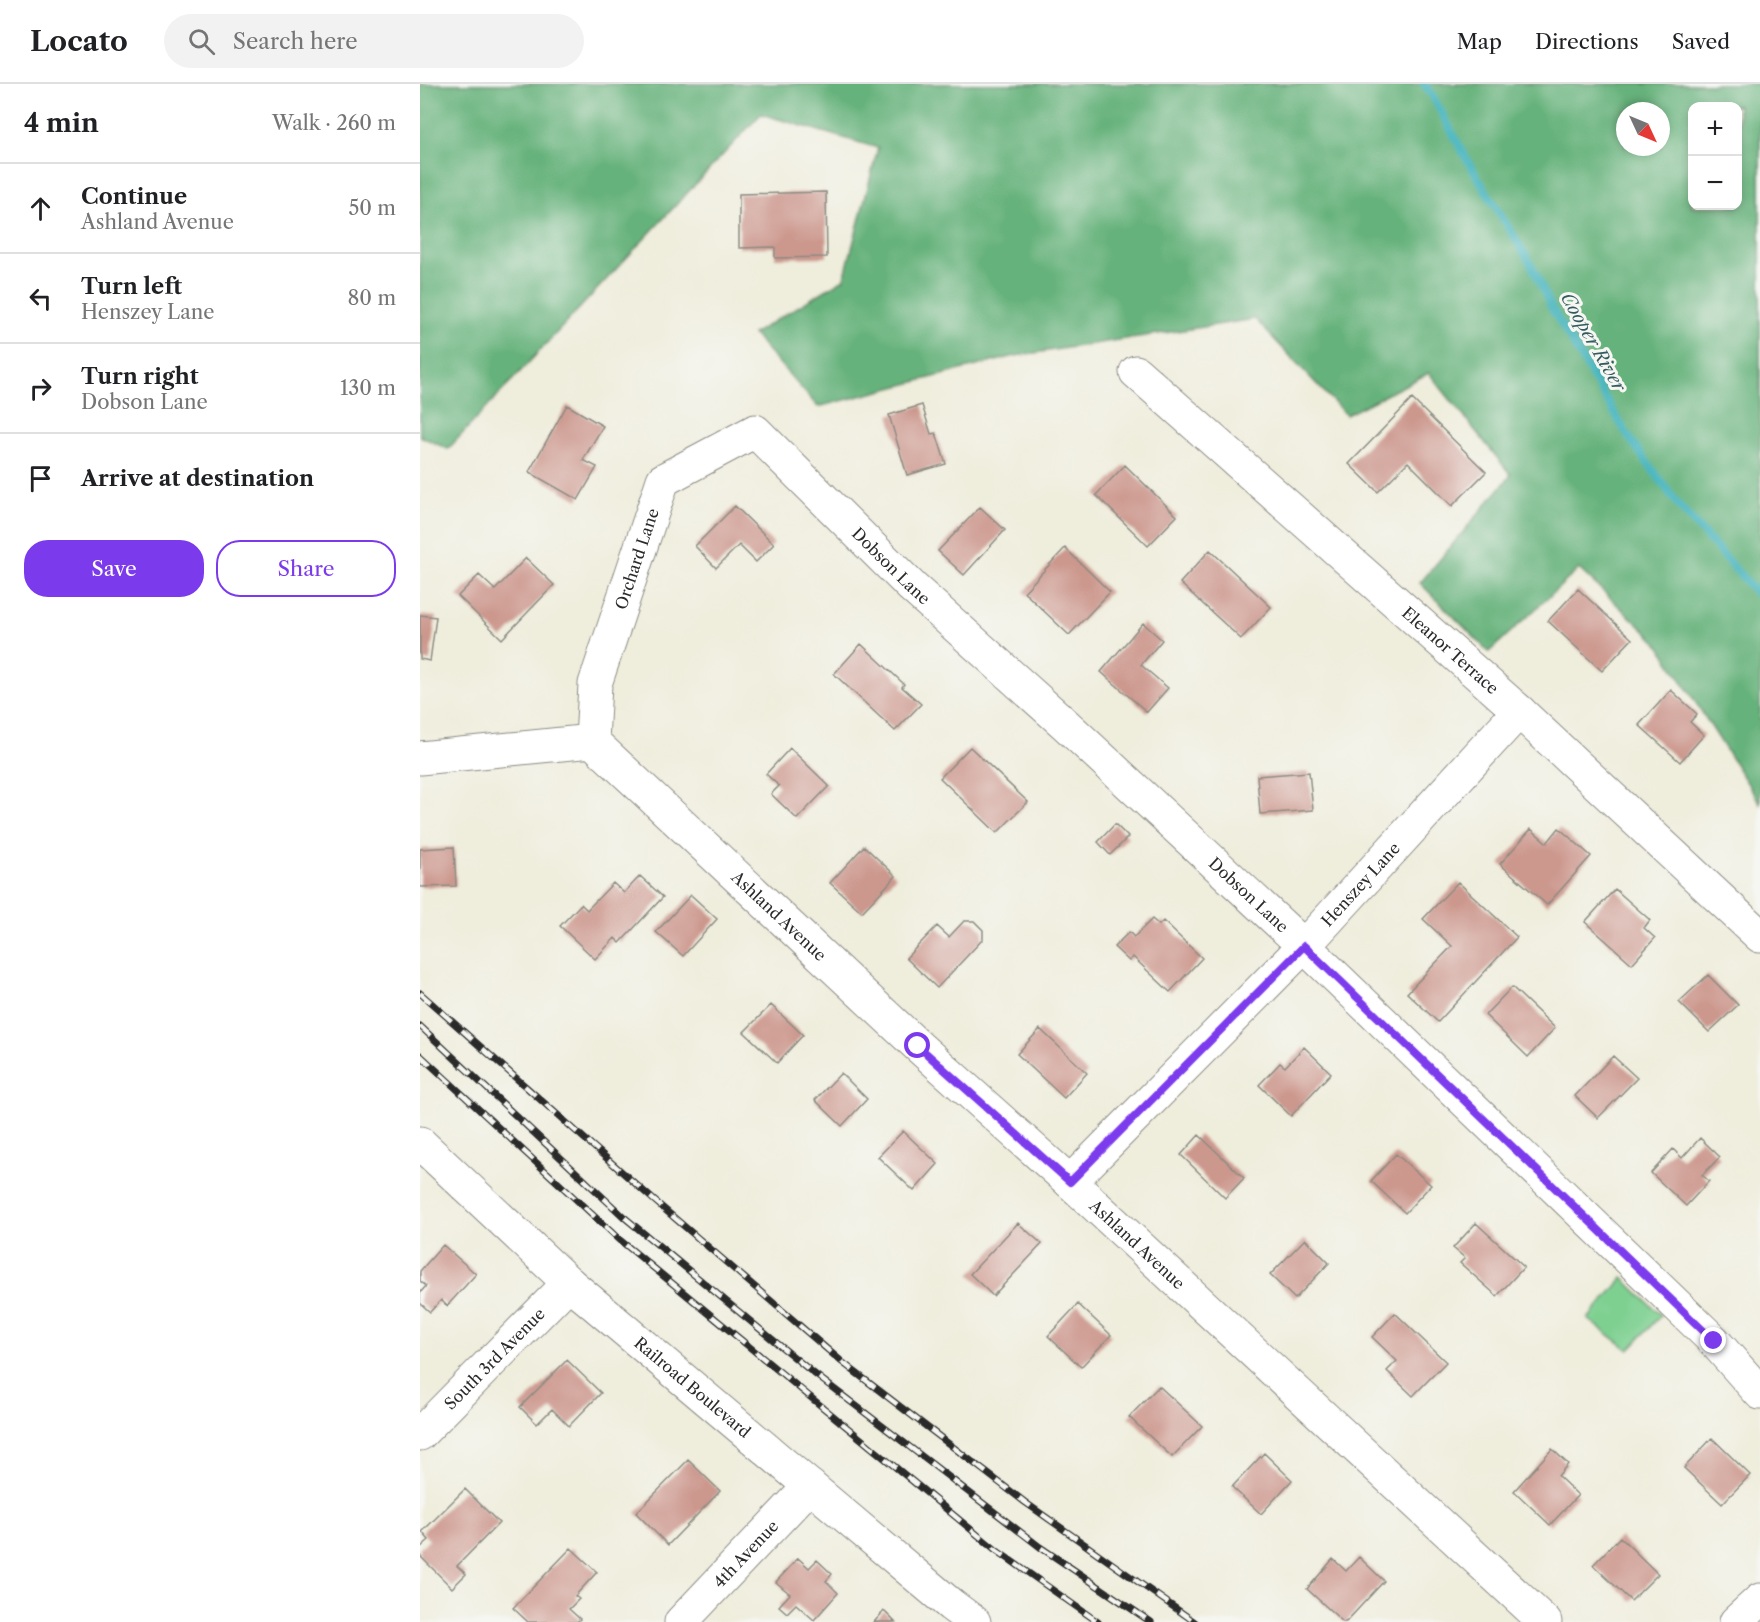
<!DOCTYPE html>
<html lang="en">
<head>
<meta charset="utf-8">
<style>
	:root { --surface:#fff; --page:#f2f2f2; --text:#202124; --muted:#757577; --line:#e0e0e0; --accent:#7c3aed }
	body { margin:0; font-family:"Libre Caslon Text",serif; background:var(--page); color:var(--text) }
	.controls { position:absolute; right:18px; top:18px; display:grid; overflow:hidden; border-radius:12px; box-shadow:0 3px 9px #0003 }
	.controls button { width:54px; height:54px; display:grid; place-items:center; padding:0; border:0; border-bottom:2px solid var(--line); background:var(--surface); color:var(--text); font:30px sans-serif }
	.compass { position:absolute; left:1196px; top:18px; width:54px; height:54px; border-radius:50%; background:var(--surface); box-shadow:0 3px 9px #0003; rotate:134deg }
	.stop { position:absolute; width:18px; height:18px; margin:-14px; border:4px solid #7c3aed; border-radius:50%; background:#fff }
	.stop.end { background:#7c3aed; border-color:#fff; box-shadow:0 2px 6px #0008 }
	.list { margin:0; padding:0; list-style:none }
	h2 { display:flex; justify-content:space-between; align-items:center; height:78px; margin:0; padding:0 24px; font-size:26px }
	h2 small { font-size:20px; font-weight:400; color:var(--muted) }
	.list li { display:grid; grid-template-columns:39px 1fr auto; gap:18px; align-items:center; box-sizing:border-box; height:90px; padding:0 24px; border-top:2px solid var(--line) }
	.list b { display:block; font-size:22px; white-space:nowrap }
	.list p { margin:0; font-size:20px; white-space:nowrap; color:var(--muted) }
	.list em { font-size:20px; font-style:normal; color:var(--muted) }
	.actions { display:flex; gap:12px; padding:18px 24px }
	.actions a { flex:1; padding:14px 0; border:2px solid var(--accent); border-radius:24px; text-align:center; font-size:21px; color:var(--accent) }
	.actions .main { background:var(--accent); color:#fff }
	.icon { flex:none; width:33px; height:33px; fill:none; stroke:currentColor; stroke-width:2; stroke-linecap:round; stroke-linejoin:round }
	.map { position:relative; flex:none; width:1340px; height:1538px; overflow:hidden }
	header { display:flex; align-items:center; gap:36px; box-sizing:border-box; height:84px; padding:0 30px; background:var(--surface); border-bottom:2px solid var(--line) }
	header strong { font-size:28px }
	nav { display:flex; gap:33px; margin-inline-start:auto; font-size:21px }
	.search { width:420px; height:54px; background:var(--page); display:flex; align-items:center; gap:15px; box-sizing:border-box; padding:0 21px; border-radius:33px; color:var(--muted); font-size:22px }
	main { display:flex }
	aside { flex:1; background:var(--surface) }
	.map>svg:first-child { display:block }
	.green { fill:#7ed091; stroke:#547e5e; stroke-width:1.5 }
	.forest { fill:#66b27b; stroke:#486e53; stroke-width:1.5; fill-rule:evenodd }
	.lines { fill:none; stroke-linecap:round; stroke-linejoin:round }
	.stream { stroke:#43b3bc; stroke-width:8 }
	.building { fill:#cc978d }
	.minor-casing { stroke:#8d8c84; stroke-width:35 }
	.minor { stroke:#fff; stroke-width:33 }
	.rail-casing { stroke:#2b2b2b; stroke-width:7 }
	.rail { stroke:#f6f6f2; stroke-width:4.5; stroke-dasharray:14; stroke-linecap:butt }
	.route { stroke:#7c3aed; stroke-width:8 }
	.labels { text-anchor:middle; stroke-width:6; stroke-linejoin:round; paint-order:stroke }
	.street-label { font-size:16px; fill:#2b2b2b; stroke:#f6f6f2 }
	.water-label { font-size:18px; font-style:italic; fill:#335b5e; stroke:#f6f6f2 }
</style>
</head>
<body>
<header>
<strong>Locato</strong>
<div class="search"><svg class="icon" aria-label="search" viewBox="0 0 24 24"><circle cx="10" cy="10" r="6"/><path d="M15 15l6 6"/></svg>Search here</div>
<nav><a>Map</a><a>Directions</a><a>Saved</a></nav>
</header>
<main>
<aside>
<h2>4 min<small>Walk · 260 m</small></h2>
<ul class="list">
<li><svg class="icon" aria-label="ahead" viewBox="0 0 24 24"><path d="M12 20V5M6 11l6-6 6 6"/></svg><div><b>Continue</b><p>Ashland Avenue</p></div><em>50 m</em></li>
<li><svg class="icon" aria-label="left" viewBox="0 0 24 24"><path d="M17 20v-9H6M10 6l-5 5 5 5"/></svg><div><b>Turn left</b><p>Henszey Lane</p></div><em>80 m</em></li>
<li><svg class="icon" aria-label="right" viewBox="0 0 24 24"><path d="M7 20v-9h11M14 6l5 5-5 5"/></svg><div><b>Turn right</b><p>Dobson Lane</p></div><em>130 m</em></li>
<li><svg class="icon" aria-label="arrive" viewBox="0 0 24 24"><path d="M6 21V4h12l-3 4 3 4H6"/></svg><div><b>Arrive at destination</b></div></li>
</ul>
<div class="actions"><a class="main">Save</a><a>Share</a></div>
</aside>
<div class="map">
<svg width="1340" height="1538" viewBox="0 0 1340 1538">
	<rect width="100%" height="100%" fill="#f6f6f2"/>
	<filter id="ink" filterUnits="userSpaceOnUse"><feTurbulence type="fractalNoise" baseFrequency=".0167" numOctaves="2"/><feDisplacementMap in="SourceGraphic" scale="12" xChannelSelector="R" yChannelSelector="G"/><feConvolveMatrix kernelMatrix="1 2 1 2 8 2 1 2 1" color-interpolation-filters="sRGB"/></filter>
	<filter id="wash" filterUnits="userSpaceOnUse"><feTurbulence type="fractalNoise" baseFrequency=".008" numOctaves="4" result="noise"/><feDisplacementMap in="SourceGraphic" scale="24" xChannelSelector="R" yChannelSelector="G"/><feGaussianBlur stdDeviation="1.35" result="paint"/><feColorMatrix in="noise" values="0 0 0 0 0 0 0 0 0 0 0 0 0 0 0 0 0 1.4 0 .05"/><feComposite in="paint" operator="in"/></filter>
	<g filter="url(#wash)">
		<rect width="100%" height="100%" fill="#efeddc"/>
		<path class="green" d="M1203,1194L1241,1231L1209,1266L1168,1235Z"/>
		<path class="forest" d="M0,0H1340V719L1237,558L1159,485L1069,568L1000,499L1091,391L1009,289L926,331L835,235L595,272L398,323L333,250L424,195L458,64L341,30L28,365L0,352ZM1272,22H1318V122H1272ZM1205,27H1241V63H1205Z"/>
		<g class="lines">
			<path class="stream" d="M1004,0L1012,11L1047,76L1111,180L1132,225L1210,355L1259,422L1340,513"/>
		</g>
		<g id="blocks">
			<path class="building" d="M406,108L407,173L355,174V163L319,164V110Z
				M992,315L1066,388L1032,422L988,378L958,408L929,380Z
				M147,321L183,342L163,376L177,383L158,416L109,388Z
				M502,321L511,350L516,349L526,380L487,391L469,331Z
				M705,381L757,432L728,462L676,411Z
				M315,422L354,460L336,478L319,461L296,484L275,462Z
				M560,423L585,446L544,491L518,467Z
				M645,464L690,508L649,551L604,508Z
				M790,466L851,523L821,555L760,499Z
				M106,474L134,501L82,555L38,512L59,491L75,506Z
				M1158,505L1212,555L1182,587L1128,537Z
				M0,531L16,533L10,577L0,575Z
				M723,539L742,556L721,581L748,604L727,628L681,588Z
				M441,560L484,600L482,603L501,620L475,647L414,590Z
				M1251,606L1277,630L1270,638L1284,651L1260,678L1219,641Z
				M550,663L608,718L577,749L520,694Z
				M370,664L409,702L377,735L351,710L359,702L346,690Z
				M889,688L893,726L840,730L837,692Z
				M695,740L708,753L690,771L678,758Z
				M1139,744L1171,772L1127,821L1080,780L1111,745L1127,759Z
				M444,762L476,792L442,828L410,799Z
				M34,763L36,802L0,803V765Z
				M220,792L243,813L200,859L195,854L175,875L140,842L161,820L167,826L193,799L204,809Z
				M1038,798L1097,853L1018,938L987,909L1032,862L1003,835Z
				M1195,805L1230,836L1224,844L1235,854L1212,880L1165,838Z
				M271,811L297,835L263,872L236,848Z
				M732,835L739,841L743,837L782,874L750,908L713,873L709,877L694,863L709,848L714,853Z
				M544,837H554L563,846V855L517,904L486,874L517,842L529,853Z
				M1288,891L1318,921L1289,948L1259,918Z
				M1092,903L1135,944L1108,973L1065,931Z
				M351,921L383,951L357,979L324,948Z
				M620,945L667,989L644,1014L597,970Z
				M884,963L911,989L871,1032L839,1001L860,979L865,983Z
				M1193,972L1217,994L1178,1034L1155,1012Z
				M421,989L447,1015L422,1042L395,1016Z
				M483,1047L518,1080L494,1107L458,1073Z
				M779,1051L824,1094L805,1114L761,1071Z
				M1280,1054L1300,1073L1282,1091L1289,1097L1266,1122L1231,1089L1253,1065L1262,1074Z
				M976,1070L1011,1101L985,1129L951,1097Z
				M598,1139L622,1160L573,1212L550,1190Z
				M1056,1139L1104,1183L1077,1212L1040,1179L1045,1174L1033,1164Z
				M885,1155L909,1179L875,1215L850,1191Z
				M23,1161L56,1190L27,1222L21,1216L10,1228L0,1219V1209L6,1202L0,1197V1187Z
				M658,1220L691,1251L661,1283L628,1252Z
				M975,1229L1026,1278L993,1312L967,1287L977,1277L952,1253Z
				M147,1276L181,1309L149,1342L132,1325L117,1340L100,1323Z
				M739,1302L782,1342L752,1373L709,1333Z
				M1292,1354L1330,1391L1302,1420L1264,1384Z
				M1132,1365L1148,1380L1138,1392L1158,1411L1130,1441L1094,1407Z
				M844,1369L872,1396L841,1430L812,1403Z
				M268,1376L300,1407L248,1461L216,1429Z
				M45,1405L79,1439L37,1482L46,1490L32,1504L0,1472V1464L9,1456L2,1448Z
				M1200,1453L1238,1490L1211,1517L1173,1481Z
				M151,1464L177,1488L155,1512L159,1515L149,1525L160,1535L157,1538H108L93,1524Z
				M939,1473L964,1497L926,1538H923L887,1505L913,1475L926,1487Z
				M378,1474L389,1484L397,1476L412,1490L406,1497L418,1509L394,1536L376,1520L367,1529L359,1522L370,1510L356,1498Z
				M464,1527L475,1538H454Z"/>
		</g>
	</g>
	<g filter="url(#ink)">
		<use href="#blocks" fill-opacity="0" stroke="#8d8c84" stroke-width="1.5"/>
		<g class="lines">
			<g class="minor-casing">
				<g id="minor">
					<path id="s1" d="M716,288L1099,627L1340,852"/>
					<path id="s2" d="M172,657L175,600L243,396L335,347L492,503L646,641L884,862L1294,1257L1340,1309"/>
					<path id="s3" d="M0,674L172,657L498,962L650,1098L1125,1538"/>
					<path id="s4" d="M0,1059L149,1199L531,1521L554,1538"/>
					<path id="s5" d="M650,1098L884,862L1099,627"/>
					<path id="s6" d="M0,1350L149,1199"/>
					<path id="s7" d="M261,1538L390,1402"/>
					<path d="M1316,1538L1340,1516"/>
				</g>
			</g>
			<use href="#minor" class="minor"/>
			<g class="rail-casing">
				<path id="rail" d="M0,909L236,1118L422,1278L606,1419L775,1538
					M0,942L204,1133L392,1288L620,1463L731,1538
					M0,971L201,1157L576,1466L678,1538"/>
			</g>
			<use href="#rail" class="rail"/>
		</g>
	</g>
	<g class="lines" filter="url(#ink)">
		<path class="route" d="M498,962L650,1098L884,862L1294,1257"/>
	</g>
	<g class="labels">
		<g class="street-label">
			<text dy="6" stroke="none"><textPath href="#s2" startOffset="189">Orchard Lane</textPath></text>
			<text dy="6" stroke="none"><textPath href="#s2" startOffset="568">Dobson Lane</textPath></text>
			<text dy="6" stroke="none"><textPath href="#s1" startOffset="420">Eleanor Terrace</textPath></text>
			<text dy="6" stroke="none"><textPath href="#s5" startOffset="416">Henszey Lane</textPath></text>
			<text dy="6" stroke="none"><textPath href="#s2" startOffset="1054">Dobson Lane</textPath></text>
			<text dy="6" stroke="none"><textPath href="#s3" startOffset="429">Ashland Avenue</textPath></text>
			<text dy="6" stroke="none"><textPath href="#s3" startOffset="915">Ashland Avenue</textPath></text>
			<text dy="6" stroke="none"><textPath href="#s6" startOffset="106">South 3rd Avenue</textPath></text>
			<text dy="6" stroke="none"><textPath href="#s4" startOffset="366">Railroad Boulevard</textPath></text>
			<text dy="6" stroke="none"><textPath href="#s7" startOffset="94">4th Avenue</textPath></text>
		</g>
		<g class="water-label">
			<text transform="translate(1173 258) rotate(60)" y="6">Cooper River</text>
		</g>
	</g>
</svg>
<div class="controls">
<button>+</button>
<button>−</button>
</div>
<svg class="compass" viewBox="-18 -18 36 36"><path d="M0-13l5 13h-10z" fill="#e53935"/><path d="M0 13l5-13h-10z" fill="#757577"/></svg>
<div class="stop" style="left:498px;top:962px"></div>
<div class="stop end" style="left:1294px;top:1257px"></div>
</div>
</main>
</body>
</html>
